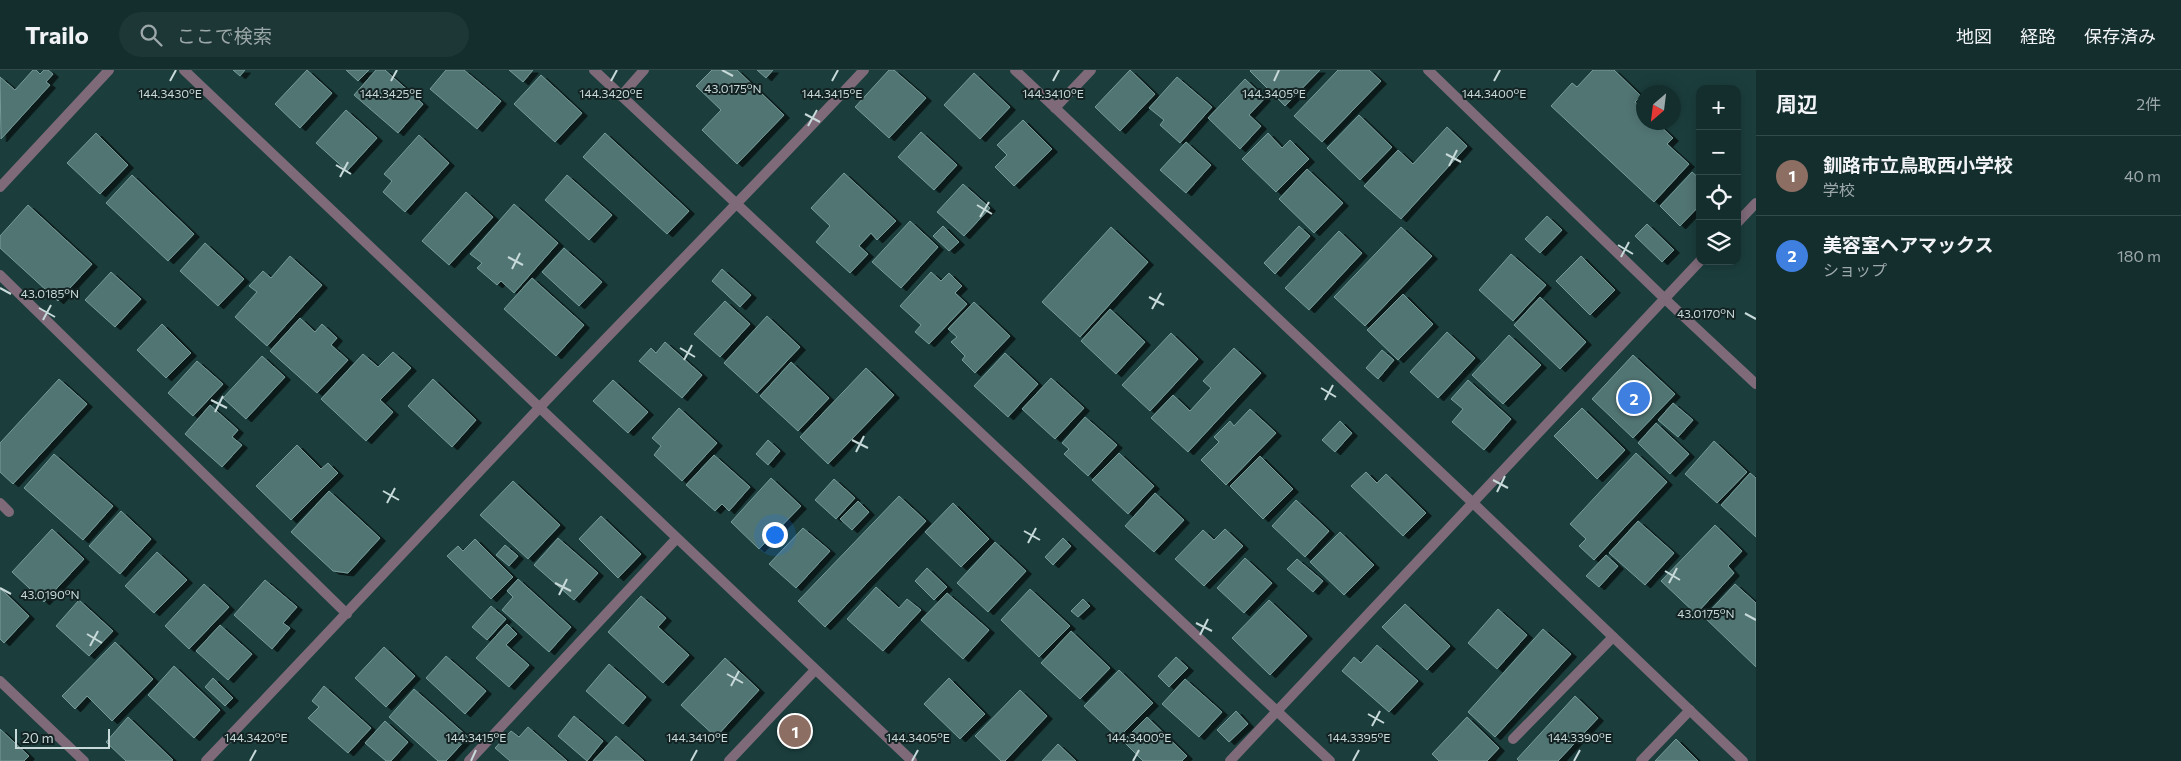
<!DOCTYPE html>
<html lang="ja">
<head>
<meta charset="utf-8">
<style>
	:root { --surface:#142e2e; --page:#1d3636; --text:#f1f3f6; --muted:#9da8aa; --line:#334a4a; --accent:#fd86e2 }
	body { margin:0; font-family:Commissioner,"Noto Sans JP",sans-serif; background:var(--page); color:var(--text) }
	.controls { position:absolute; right:15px; top:15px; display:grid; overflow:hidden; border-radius:10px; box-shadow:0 2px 12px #0003 }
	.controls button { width:45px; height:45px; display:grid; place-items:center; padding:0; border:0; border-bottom:1px solid var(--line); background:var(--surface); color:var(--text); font:25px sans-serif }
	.compass { position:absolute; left:1636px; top:15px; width:45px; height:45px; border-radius:50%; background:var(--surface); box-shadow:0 2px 12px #0003; rotate:208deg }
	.scale { position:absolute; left:15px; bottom:12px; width:95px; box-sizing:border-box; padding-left:5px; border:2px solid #c7d9d9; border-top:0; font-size:14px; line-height:18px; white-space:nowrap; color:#c7d9d9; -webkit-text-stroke:4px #132222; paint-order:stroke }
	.you { position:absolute; left:774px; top:464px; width:18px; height:18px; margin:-12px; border:4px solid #fff; border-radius:50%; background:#1a73e8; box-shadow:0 0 0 8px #1a73e833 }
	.badge { display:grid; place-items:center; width:32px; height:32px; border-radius:50%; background:var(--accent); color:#fff; font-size:16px; font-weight:700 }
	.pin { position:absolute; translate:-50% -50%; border:2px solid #fff; box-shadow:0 1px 5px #0006 }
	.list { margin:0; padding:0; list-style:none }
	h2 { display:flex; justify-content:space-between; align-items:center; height:65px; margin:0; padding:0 20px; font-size:21px }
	h2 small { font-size:16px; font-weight:400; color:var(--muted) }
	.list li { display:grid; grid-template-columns:32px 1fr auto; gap:15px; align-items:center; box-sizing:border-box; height:80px; padding:0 20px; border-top:1px solid var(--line) }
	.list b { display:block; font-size:19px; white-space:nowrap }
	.list p { margin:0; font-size:16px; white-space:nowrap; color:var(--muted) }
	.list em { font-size:16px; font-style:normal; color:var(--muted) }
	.icon { flex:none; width:28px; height:28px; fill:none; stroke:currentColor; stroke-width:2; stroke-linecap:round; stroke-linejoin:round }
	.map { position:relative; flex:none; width:1756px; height:691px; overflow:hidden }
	header { display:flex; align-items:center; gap:30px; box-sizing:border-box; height:70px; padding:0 25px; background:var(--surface); border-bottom:1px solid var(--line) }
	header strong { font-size:24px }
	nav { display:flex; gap:28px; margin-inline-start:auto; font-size:18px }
	.search { width:350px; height:45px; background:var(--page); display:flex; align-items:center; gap:12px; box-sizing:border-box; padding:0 18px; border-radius:28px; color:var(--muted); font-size:19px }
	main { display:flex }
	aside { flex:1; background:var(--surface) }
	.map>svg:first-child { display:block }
	.building { fill:#517573; stroke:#769b99; filter:url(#shadow) }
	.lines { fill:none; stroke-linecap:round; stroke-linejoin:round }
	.service { stroke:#7e6a79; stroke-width:10 }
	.minor { stroke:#7e6a79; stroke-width:10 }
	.ticks { fill:none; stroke:#c7d9d9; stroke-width:2 }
	.ticks-label { font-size:12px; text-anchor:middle; fill:#c7d9d9; stroke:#132222; stroke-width:4; stroke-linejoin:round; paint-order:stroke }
</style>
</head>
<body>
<header>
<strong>Trailo</strong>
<div class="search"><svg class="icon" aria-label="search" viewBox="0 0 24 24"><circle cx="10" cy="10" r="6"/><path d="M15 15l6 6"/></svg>ここで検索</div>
<nav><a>地図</a><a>経路</a><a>保存済み</a></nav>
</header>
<main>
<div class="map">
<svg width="1756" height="691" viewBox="0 0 1756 691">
	<defs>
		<filter id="shadow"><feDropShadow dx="5.5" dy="3" stdDeviation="0" flood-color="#0009"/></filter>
	</defs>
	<rect width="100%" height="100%" fill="#1b3e3d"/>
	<path class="building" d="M33,0H36L40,4L44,0H48L53,4L46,12L50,15L1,69L0,7L15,20Z
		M233,0H245L240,6Z
		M307,0L332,23L300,58L275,34Z
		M346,0H369L358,11Z
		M376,0H385L423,34L398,63L354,25Z
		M446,0H464L501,31L477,59L430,19Z
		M509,0H533L523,12Z
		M712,0H737L784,45L737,94L702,60L721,40L696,16Z
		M757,0H773L766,8Z
		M889,0H894L926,28L889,68L855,37Z
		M1130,0L1155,24L1120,61L1095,37Z
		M1251,0H1320L1285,36L1250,1Z
		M1338,0H1369L1381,11L1322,72L1294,46Z
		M1593,0H1614L1641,26L1635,32L1644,40V52H1656L1673,68L1667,74L1689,94L1654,132L1551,36L1572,13L1577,17Z
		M974,3L1010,37L980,69L944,35Z
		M541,5L582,43L555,72L514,34Z
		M1177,7L1212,37L1180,73L1160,55L1164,50L1149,38Z
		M1245,9L1265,28L1249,45L1261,56L1240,79L1208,48Z
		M346,40L377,68L347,101L316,73Z
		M1359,45L1392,77L1360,110L1327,78Z
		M1023,50L1052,79L1014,116L995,97L1007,85L997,75Z
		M1447,57L1467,76L1401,149L1364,116L1398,80L1413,94Z
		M921,62L957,95L934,120L898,87Z
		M96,63L128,95L100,124L67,93Z
		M605,63L689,141L667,164L583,87Z
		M1268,63L1282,78L1290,70L1309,89L1276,122L1242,89Z
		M419,65L449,93L405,142L383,122L392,111L384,104Z
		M1186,72L1211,95L1186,123L1160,100Z
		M1307,99L1343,133L1314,163L1279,129Z
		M1692,102L1700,109V135L1680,156L1660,136Z
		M844,103L896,151L877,170L871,163L859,176L868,184L850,203L816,172L830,156L811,138Z
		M132,105L194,164L168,191L106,133Z
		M567,105L612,145L589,170L545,130Z
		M963,114L990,138L964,166L937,142Z
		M466,122L493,147L449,195L422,171Z
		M514,134L558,173L514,223L501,211L497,215L477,198L482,193L470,184Z
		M28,135L92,194L58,231L0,178V166Z
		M1547,146L1562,160L1540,183L1525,169Z
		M910,151L938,177L901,218L872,192Z
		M1647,154L1674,180L1662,192L1635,166Z
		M943,156L959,172L949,181L933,166Z
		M1299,156L1310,166L1275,204L1264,193Z
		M1111,157L1148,192L1080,267L1042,232Z
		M1401,157L1432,186L1365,256L1334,227Z
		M1339,161L1362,183L1309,240L1285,218Z
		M205,173L244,209L218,236L180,201Z
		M564,178L602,212L579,236L542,202Z
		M1511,184L1546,215L1513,251L1479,220Z
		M290,186L322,215L267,276L235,247L257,222L249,216L263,201L271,208Z
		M1581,186L1615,220L1590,245L1556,211Z
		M722,199L751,225L740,237L712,211Z
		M111,202L141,229L115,257L85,230Z
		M931,202L941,211L949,203L962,216L955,223L967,234L929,274L915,262L921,255L900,236Z
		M532,208L584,255L556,286L504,239Z
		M1403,224L1433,254L1398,290L1367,260Z
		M1540,227L1586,272L1560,299L1514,255Z
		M725,231L750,254L720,287L694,264Z
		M974,232L1010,266L975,303L962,290L965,286L951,272L957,267L948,259Z
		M1110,239L1145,272L1116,304L1081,271Z
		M767,246L800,277L757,323L724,293Z
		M300,248L315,262L322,254L337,268L331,275L348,290L317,323L270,281Z
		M162,254L191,283L166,308L137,280Z
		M1447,262L1475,288L1438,328L1410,302Z
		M1171,263L1198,289L1150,341L1122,315Z
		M1509,265L1541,295L1503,334L1472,305Z
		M665,272L702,305L682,328L639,291L651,278L656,283Z
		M1234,278L1261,303L1188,382L1151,348L1173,325L1190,341L1211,318L1203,311Z
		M1382,280L1394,290L1378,309L1366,298Z
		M393,282L411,298L380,330L393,342L366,371L321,329L363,284L378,297Z
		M1005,283L1038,314L1008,347L974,316Z
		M1633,285L1675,324L1633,368L1592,329Z
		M262,286L285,307L246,349L223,328Z
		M197,291L223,314L193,346L168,323Z
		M791,292L829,328L798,361L760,326Z
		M866,298L894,325L828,394L800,367Z
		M1051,308L1084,338L1055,369L1022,339Z
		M59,309L87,334L13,414L0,402V373Z
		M433,309L476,350L452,377L408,336Z
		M613,310L648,342L628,363L593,331Z
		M1468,310L1511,349L1484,380L1452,352L1463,339L1451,329Z
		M1673,333L1693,350L1678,367L1658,350Z
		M210,335L238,360L232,367L242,375L222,397L185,364Z
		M679,338L717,373L682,411L654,385L661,376L652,368Z
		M1582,338L1625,380L1597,409L1554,366Z
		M1250,339L1276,363L1226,415L1201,390L1219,372L1214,367L1230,351L1234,356Z
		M1085,347L1117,375L1088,406L1064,384L1069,379L1062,373Z
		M1340,351L1352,363L1335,382L1322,370Z
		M1656,353L1689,384L1670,404L1638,373Z
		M768,370L780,381L768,395L756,384Z
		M1714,371L1747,402L1717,433L1685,404Z
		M297,375L321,399L328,393L338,403L291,450L256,416Z
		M1119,383L1154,416L1128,444L1092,410Z
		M1636,383L1667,412L1594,490L1579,476L1586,469L1570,454Z
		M54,384L113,436L83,470L24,418Z
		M714,385L750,417L729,441L722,434L715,441L686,415Z
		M1260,386L1293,419L1263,449L1230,416Z
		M1366,402L1377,413L1386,404L1426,443L1403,466L1351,416Z
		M1750,403L1756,408V467L1721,435Z
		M771,408L801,436L759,479L731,452Z
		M834,409L855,428L836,449L815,430Z
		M513,411L560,455L528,489L480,445Z
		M329,421L380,468L348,503L333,501L291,462Z
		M1155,423L1184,450L1154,482L1125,456Z
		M899,426L926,451L825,557L798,531Z
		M1296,430L1329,461L1305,487L1272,456Z
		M858,431L869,442L852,460L840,449Z
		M953,433L989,469L961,497L925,462Z
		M121,441L151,469L120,504L89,476Z
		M601,446L641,484L618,508L579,469Z
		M1638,451L1674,483L1645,515L1609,483Z
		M1715,455L1742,481L1728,496L1734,503L1696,544L1661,511Z
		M803,458L830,481L796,518L769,494Z
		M52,459L84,489L44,532L12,502Z
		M1225,459L1243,476L1204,516L1175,489L1203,460L1214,470Z
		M1340,462L1374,495L1344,525L1310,492Z
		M558,468L598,503L574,530L534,495Z
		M1063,468L1071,476L1053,495L1045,487Z
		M475,469L513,507L491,529L447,486L458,476L463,481Z
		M995,472L1026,501L988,542L957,513Z
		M505,475L518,486L509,496L496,485Z
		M157,482L187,510L154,543L125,516Z
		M1606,485L1618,496L1599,517L1586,506Z
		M1245,488L1272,513L1244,543L1217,518Z
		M1297,489L1323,511L1313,522L1287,499Z
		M927,498L947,517L934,530L915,511Z
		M518,509L571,557L549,582L502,540L513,527L507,521Z
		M265,510L297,537L283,553L290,558L272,579L234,545Z
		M204,514L229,537L189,579L165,556Z
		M1735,514L1756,533V597L1704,547Z
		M876,517L899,538L907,529L921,540L883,581L847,549Z
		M0,518L29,546L4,573L0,569Z
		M1030,519L1070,556L1039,587L1001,550Z
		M947,523L989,560L963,589L921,550Z
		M641,526L666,548L658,557L689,585L663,613L608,562Z
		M1083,529L1090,536L1078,547L1071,541Z
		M79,530L113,561L89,586L56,556Z
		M1269,530L1307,566L1270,605L1232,568Z
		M1405,534L1450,576L1427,600L1382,557Z
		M491,536L506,549L487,570L472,557Z
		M1498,539L1527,565L1497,599L1468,573Z
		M507,554L517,564L506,575L529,595L509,617L476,588Z
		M220,555L252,584L228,610L196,581Z
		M1543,559L1571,584L1495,667L1468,642Z
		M1071,561L1110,598L1080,629L1041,593Z
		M115,572L153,609L112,651L87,626L75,639L62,626Z
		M1377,575L1418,611L1389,642L1342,601L1354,587L1361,593Z
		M384,577L415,606L386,637L355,608Z
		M446,586L486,621L465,644L426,608Z
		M1176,587L1188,598L1169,617L1158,606Z
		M725,588L759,620L716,667L681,635Z
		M609,594L646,627L623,654L586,621Z
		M174,596L220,640L194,668L148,625Z
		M1119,600L1153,633L1118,668L1084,636Z
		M213,608L233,628L225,636L205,617Z
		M949,608L985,644L960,669L924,634Z
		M1185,609L1222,642L1199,667L1162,634Z
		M324,616L371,658L348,683L308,648L319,637L312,631Z
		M414,619L468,667L446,691H438L389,647Z
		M1020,620L1047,646L1005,691H1001L975,666Z
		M1575,626L1598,648L1558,691H1519L1517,689Z
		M1236,641L1248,654L1229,672L1217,660Z
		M574,646L603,671L587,691L558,666Z
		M128,647L173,690L171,691H126L106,672Z
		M1147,647L1187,686L1182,691H1143L1123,671Z
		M1467,647L1499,678L1487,691H1439L1432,684Z
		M385,651L408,672L391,691H386L365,673Z
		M528,657L567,691H510L495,678L511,661L519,667Z
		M0,659L29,686L24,691H0Z
		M616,666L644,691H593Z
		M1676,669L1698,691H1655Z
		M1058,674L1076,691H1042Z"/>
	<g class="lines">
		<path class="service" d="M621,26L644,0
			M1055,38L1091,0
			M0,433L9,442
			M1513,669L1613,567
			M1641,691L1690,640"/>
		<path class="minor" d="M184,0L912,691
			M594,0L1330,691
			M1015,0L1473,433L1743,691
			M1428,0L1665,229L1756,314
			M0,117L109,0
			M1737,153L1756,133
			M0,205L347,544
			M0,611L84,691
			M206,691C319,573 430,454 542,335C649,223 758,113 864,0
			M469,691L677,468
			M729,691L815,600
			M1230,691L1700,191"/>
	</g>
	<path class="ticks" d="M722,0L733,6M170,11L176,0M391,11L397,0M611,11L617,0M832,11L838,0M1053,11L1059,0M1274,11L1279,0M1494,11L1500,0M805,44L820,52M808,56L817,40M1446,84L1461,92M336,95L351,104M1449,96L1457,80M340,107L348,92M977,135L992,144M980,147L989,132M1618,175L1633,184M508,187L523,195M1621,187L1629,172M512,199L520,183M0,218L11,224M1149,227L1164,235M39,238L55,247M1152,239L1161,223M1745,243L1756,249M43,250L51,235M680,278L695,287M684,290L692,275M1321,318L1336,327M211,330L227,338M1325,330L1333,315M215,342L223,326M852,370L868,378M856,382L864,366M1493,410L1508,418M383,421L399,430M1497,422L1505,406M387,433L395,418M1024,461L1040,470M1028,473L1036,458M1665,501L1680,510M555,513L571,521M1669,513L1677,498M0,518L11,524M559,525L567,509M1745,544L1756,550M1196,553L1212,561M87,564L102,573M1200,565L1208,549M90,576L98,561M727,604L743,613M731,616L739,601M1368,644L1384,653M1372,656L1380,641M250,691L256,680M471,691L476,680M691,691L697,680M912,691L918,680M1133,691L1139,680M1353,691L1359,680M1574,691L1580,680"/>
	<g class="ticks-label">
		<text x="733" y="23">43.0175°N</text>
		<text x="170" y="28">144.3430°E</text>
		<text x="391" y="28">144.3425°E</text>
		<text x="611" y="28">144.3420°E</text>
		<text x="832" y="28">144.3415°E</text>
		<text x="1053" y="28">144.3410°E</text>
		<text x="1274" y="28">144.3405°E</text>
		<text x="1494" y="28">144.3400°E</text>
		<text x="50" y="228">43.0185°N</text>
		<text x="1706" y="248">43.0170°N</text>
		<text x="50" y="529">43.0190°N</text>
		<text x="1706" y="548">43.0175°N</text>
		<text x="256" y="672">144.3420°E</text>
		<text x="476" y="672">144.3415°E</text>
		<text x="697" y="672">144.3410°E</text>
		<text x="918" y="672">144.3405°E</text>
		<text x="1139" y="672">144.3400°E</text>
		<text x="1359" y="672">144.3395°E</text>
		<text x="1580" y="672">144.3390°E</text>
	</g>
</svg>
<div class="controls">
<button>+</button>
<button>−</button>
<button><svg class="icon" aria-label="locate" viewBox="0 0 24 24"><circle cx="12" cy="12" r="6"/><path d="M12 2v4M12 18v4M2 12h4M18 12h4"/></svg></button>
<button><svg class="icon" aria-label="layers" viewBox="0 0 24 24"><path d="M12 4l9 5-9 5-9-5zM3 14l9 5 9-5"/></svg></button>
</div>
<svg class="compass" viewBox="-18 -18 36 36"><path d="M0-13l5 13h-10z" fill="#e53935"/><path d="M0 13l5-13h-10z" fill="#9da8aa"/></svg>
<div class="scale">20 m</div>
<div class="you"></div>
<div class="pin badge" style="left:795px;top:661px;background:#8d6e63">1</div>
<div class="pin badge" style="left:1634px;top:328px;background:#3f7fe0">2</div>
</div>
<aside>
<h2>周辺<small>2件</small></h2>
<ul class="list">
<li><span class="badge" style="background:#8d6e63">1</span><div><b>釧路市立鳥取西小学校</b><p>学校</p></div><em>40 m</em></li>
<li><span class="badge" style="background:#3f7fe0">2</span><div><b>美容室ヘアマックス</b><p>ショップ</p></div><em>180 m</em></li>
</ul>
</aside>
</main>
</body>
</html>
